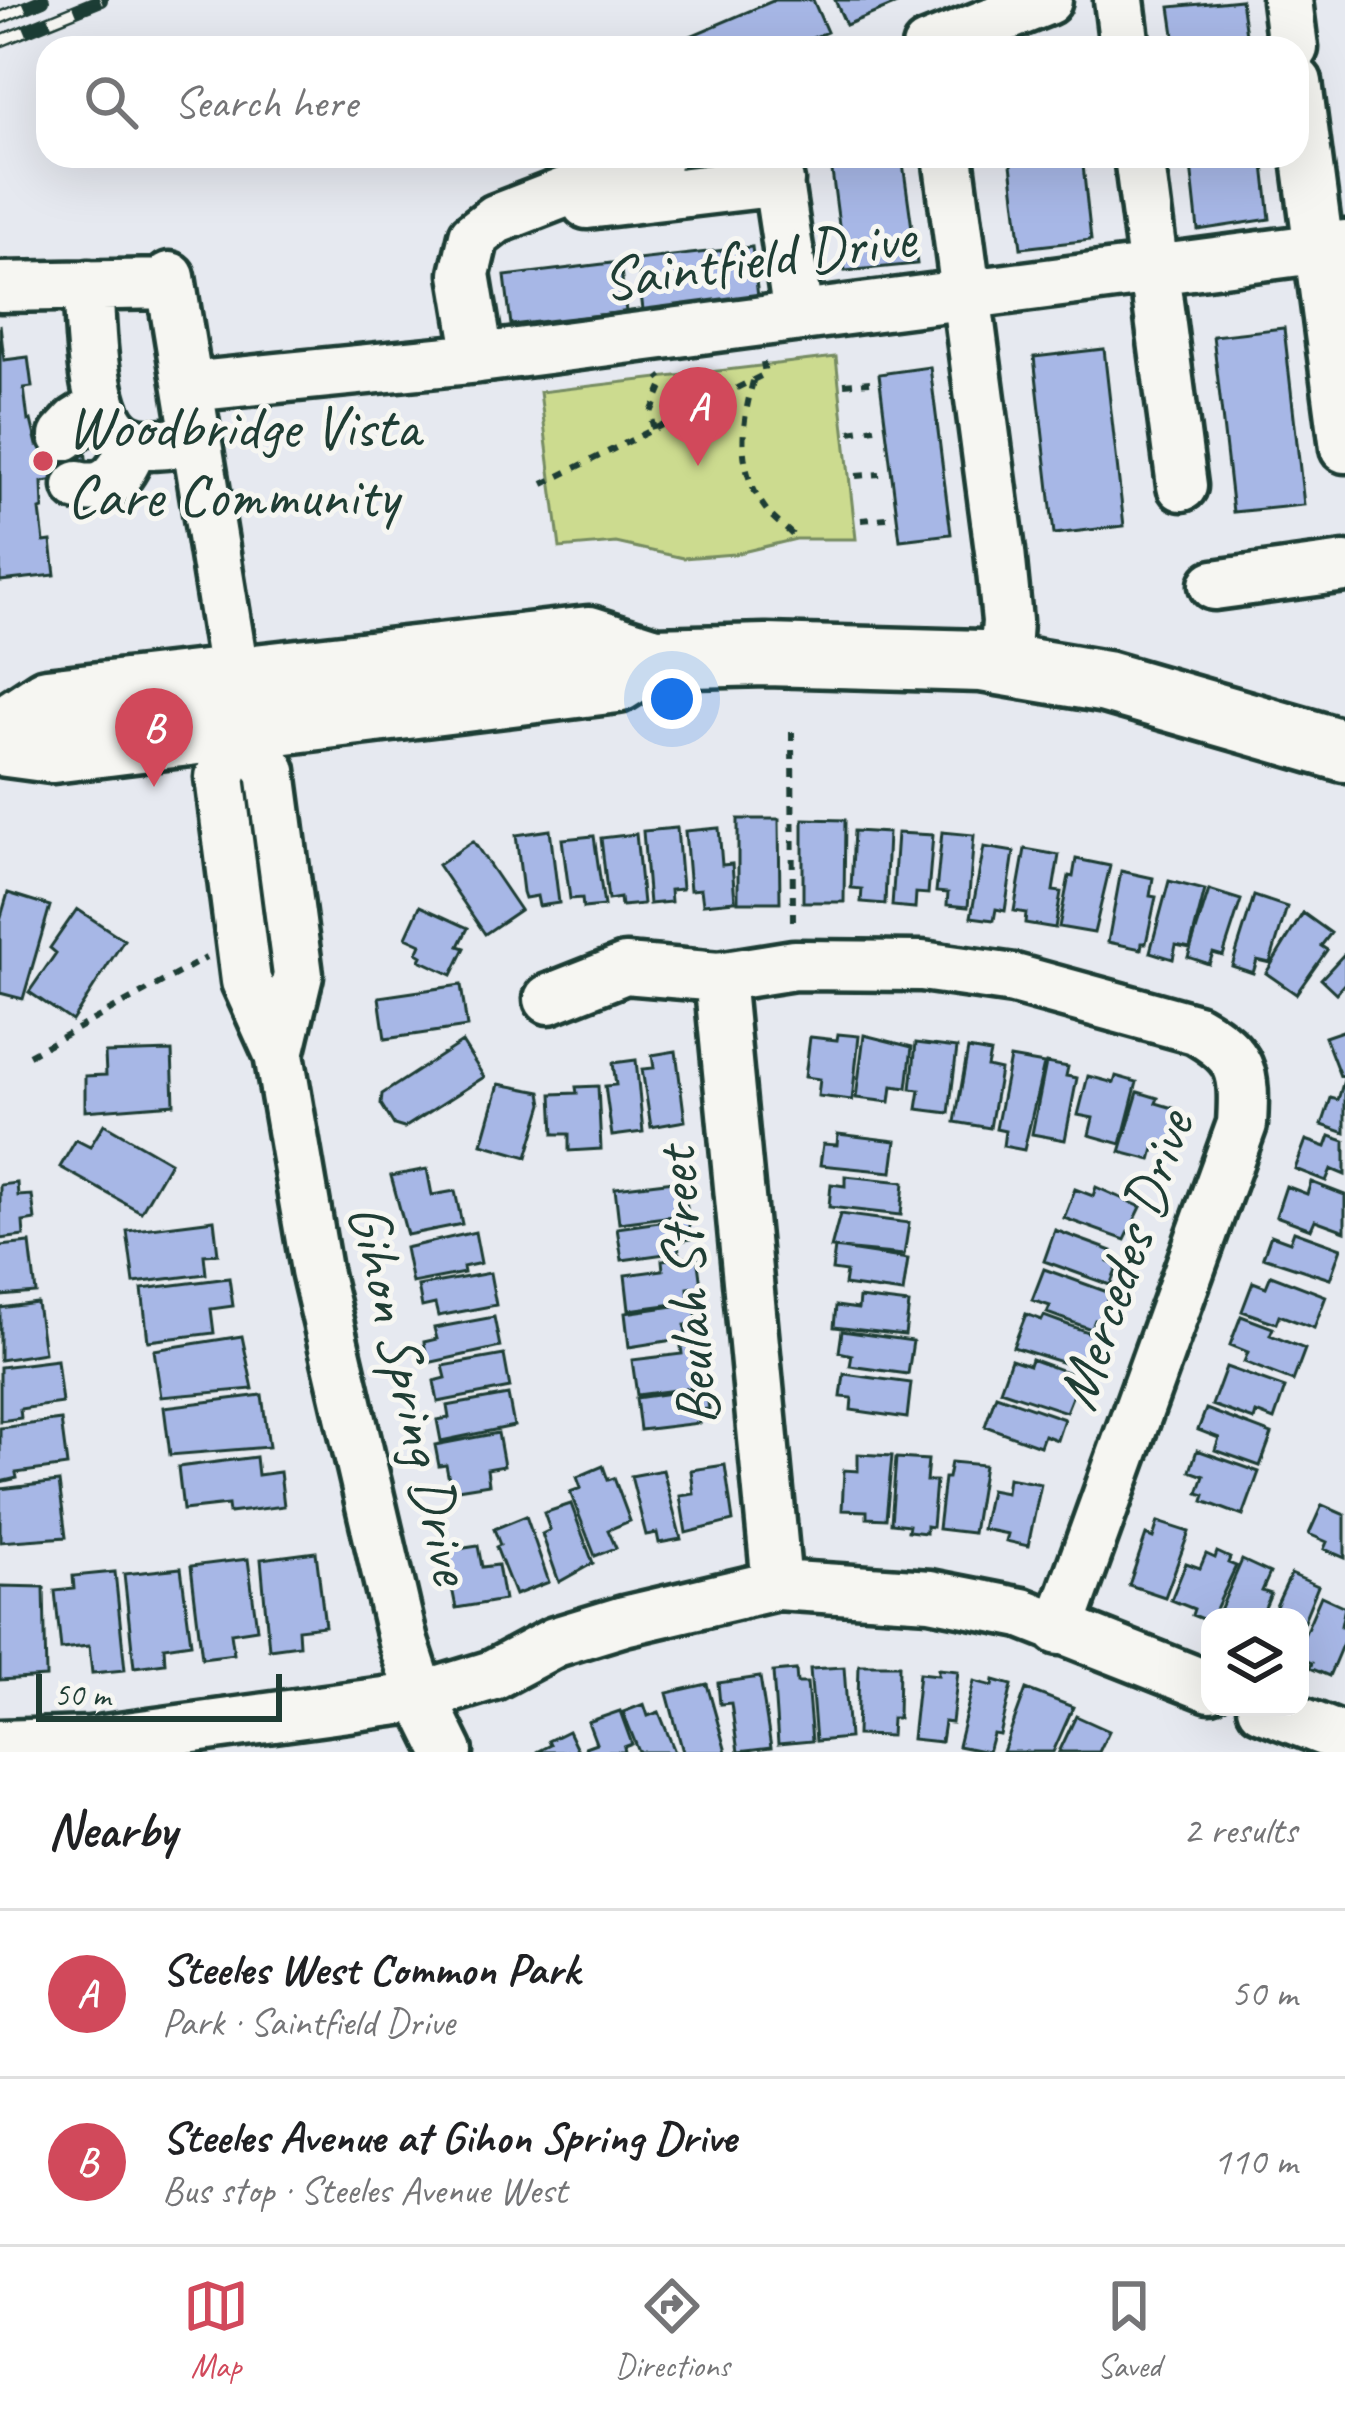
<!DOCTYPE html>
<html lang="en">
<head>
<meta charset="utf-8">
<style>
	:root { --surface:#fff; --page:#f2f2f2; --text:#202124; --muted:#757577; --line:#e0e0e0; --accent:#d1495b }
	body { margin:0; font-family:Caveat,sans-serif; background:var(--page); color:var(--text) }
	.controls { position:absolute; right:36px; bottom:36px; display:grid; overflow:hidden; border-radius:24px; box-shadow:0 12px 48px #0002 }
	.controls button { width:108px; height:108px; display:grid; place-items:center; padding:0; border:0; border-bottom:3px solid var(--line); background:var(--surface); color:var(--text); font:60px sans-serif }
	.scale { position:absolute; left:36px; bottom:30px; width:246px; box-sizing:border-box; padding-left:12px; border:6px solid #1f3d34; border-top:0; font-size:33px; line-height:42px; white-space:nowrap; color:#1f3d34; -webkit-text-stroke:9px #f6f6f2; paint-order:stroke }
	.you { position:absolute; left:672px; top:699px; width:42px; height:42px; margin:-30px; border:9px solid #fff; border-radius:50%; background:#1a73e8; box-shadow:0 0 0 18px #1a73e833 }
	.badge { display:grid; place-items:center; width:78px; height:78px; border-radius:50%; background:var(--accent); color:#fff; font-size:39px; font-weight:700 }
	.pin { position:absolute; translate:-50% -99px; filter:drop-shadow(0 3px 6px #0008) }
	.pin::after { content:''; position:absolute; top:63px; width:42px; height:36px; background:inherit; clip-path:polygon(0 0,100% 0,50% 100%) }
	.list { margin:0; padding:0; list-style:none }
	h2 { display:flex; justify-content:space-between; align-items:center; height:156px; margin:0; padding:0 48px; font-size:51px }
	h2 small { font-size:39px; font-weight:400; color:var(--muted) }
	.list li { display:grid; grid-template-columns:78px 1fr auto; gap:36px; align-items:center; box-sizing:border-box; height:168px; padding:0 48px; border-top:3px solid var(--line) }
	.list b { display:block; font-size:45px; white-space:nowrap }
	.list p { margin:0; font-size:39px; white-space:nowrap; color:var(--muted) }
	.list em { font-size:39px; font-style:normal; color:var(--muted) }
	.icon { flex:none; width:66px; height:66px; fill:none; stroke:currentColor; stroke-width:2; stroke-linecap:round; stroke-linejoin:round }
	.map { position:relative; flex:none; width:1345px; height:1752px; overflow:hidden }
	.search { position:absolute; background:var(--surface); box-shadow:0 12px 48px #0002; left:36px; right:36px; top:36px; height:132px; display:flex; align-items:center; gap:30px; box-sizing:border-box; padding:0 42px; border-radius:36px; color:var(--muted); font-size:45px }
	.sheet { height:492px; background:var(--surface) }
	nav { display:flex; justify-content:space-around; align-items:center; box-sizing:border-box; height:168px; border-top:3px solid var(--line); background:var(--surface); font-size:33px; color:var(--muted) }
	nav a { display:grid; justify-items:center; gap:6px }
	nav .on { color:var(--accent) }
	.map>svg:first-child { display:block }
	.green { fill:#ccdb8f; stroke:#768c62; stroke-width:3 }
	.building { fill:#a7b7e6; stroke:#1f3d34; stroke-width:3 }
	.lines { fill:none; stroke-linecap:round; stroke-linejoin:round }
	.minor-casing { stroke:#1f3d34; stroke-width:57 }
	.major-casing { stroke:#1f3d34; stroke-width:69 }
	.path { stroke:#1f3d34; stroke-width:6; stroke-dasharray:9 9; stroke-linecap:butt }
	.minor { stroke:#f6f6f2; stroke-width:48 }
	.major { stroke:#f6f6f2; stroke-width:60 }
	.rail-casing { stroke:#1f3d34; stroke-width:14 }
	.rail { stroke:#f6f6f2; stroke-width:9; stroke-dasharray:27; stroke-linecap:butt }
	.poi-dot { fill:#d1495b; stroke:#f6f6f2; stroke-width:4.5 }
	.labels { text-anchor:middle; stroke-width:10; stroke-linejoin:round; paint-order:stroke }
	.street-label { font-size:60px; fill:#1f3d34; stroke:#f6f6f2 }
	.poi-label { font-size:60px; fill:#1f3d34; stroke:#f6f6f2; text-anchor:start }
</style>
</head>
<body>
<div class="map">
<svg width="1345" height="1752" viewBox="0 0 1345 1752">
	<rect width="100%" height="100%" fill="#e6e9f0"/>
	<filter id="ink" filterUnits="userSpaceOnUse"><feTurbulence type="fractalNoise" baseFrequency=".00833" numOctaves="2"/><feDisplacementMap in="SourceGraphic" scale="24" xChannelSelector="R" yChannelSelector="G"/><feConvolveMatrix kernelMatrix="1 2 1 2 8 2 1 2 1" color-interpolation-filters="sRGB"/></filter>
	<g filter="url(#ink)">
		<path class="green" d="M836,357L856,539H796L734,554L683,558L616,543L560,548L540,392Z"/>
		<path class="building" d="M775,0H813L827,32L789,48H676L674,43Z
			M835,0H906L846,25Z
			M1241,0L1248,48H1176L1170,7Z
			M830,156H902L917,264L845,271Z
			M1010,156H1082L1091,240L1021,248Z
			M1190,156H1263L1270,219L1198,230Z
			M752,247L758,297L643,310L637,260Z
			M620,262L626,312L511,325L505,276Z
			M0,324L4,360L28,357L32,387L24,388L28,421L31,420L37,445L84,440L88,476L42,482L43,509L40,510L44,542L51,541L55,575L0,581Z
			M1284,328L1304,505L1233,512L1213,336Z
			M1104,349L1124,526L1054,534L1034,357Z
			M930,367L951,534L900,540L879,374Z
			M738,819H779L780,902H738Z
			M803,819L845,820L844,902H803Z
			M677,828L682,889L670,890L671,902L649,904L643,831Z
			M719,828L722,865L732,864L735,901L703,904L701,889L690,890L685,831Z
			M550,830L559,903L539,906L537,896L525,898L523,892L516,835Z
			M854,831L888,833L885,904L861,902L862,889L851,888Z
			M942,832L974,835L968,907L947,905L948,893L936,892Z
			M897,833L933,835L928,894L916,893L915,908L892,906Z
			M636,834L643,904L621,906L620,898L608,900L601,838Z
			M594,836L604,906L583,908L582,898L570,899L562,839Z
			M473,841L520,910L485,934L438,865Z
			M984,847L1014,852L1005,911L996,909L994,920L971,917Z
			M1025,849L1059,855L1053,891L1061,892L1055,928L1025,923L1026,913L1014,911Z
			M1076,859L1110,866L1094,933L1059,927L1069,876L1073,877Z
			M1121,871L1153,878L1150,896L1156,897L1146,943H1142L1141,949L1108,942Z
			M1169,881L1205,890L1190,948L1176,945L1173,959L1150,952Z
			M1209,890L1241,900L1223,956L1213,953L1209,964L1188,957Z
			M8,893L50,906L23,999L0,993V920Z
			M1254,896L1287,907L1270,963L1257,960L1253,973L1232,966Z
			M420,906L468,928L459,946L465,948L452,975L420,960L422,956L417,953L421,944L406,937Z
			M77,909L124,940L72,1021L29,992L56,953L50,948Z
			M1303,913L1331,933L1321,946L1327,950L1296,994L1266,973Z
			M1345,953V983L1336,993L1321,979Z
			M461,985L467,1027L385,1039L379,997Z
			M1345,1030V1075L1340,1076L1325,1037Z
			M838,1034L859,1036L852,1100L818,1096L820,1079L805,1077L810,1037L837,1040Z
			M864,1035L912,1047L907,1088L892,1086L890,1102L856,1098Z
			M462,1042L484,1077L404,1128L394,1125L381,1104L382,1094Z
			M916,1043L957,1048L949,1113L917,1109L920,1090L911,1089Z
			M968,1049L990,1053L987,1067L1000,1070L990,1128L955,1122Z
			M172,1051L174,1104L85,1111V1076L106,1075L105,1053Z
			M676,1051L685,1121L651,1127L642,1069L654,1068L652,1055Z
			M1010,1058L1044,1064L1024,1150L1003,1146L1005,1131L996,1129Z
			M636,1060L643,1132L612,1136L605,1086L616,1085L613,1063Z
			M1046,1063L1068,1067L1066,1076L1077,1078L1065,1140L1032,1134Z
			M1088,1076L1114,1083L1116,1076L1137,1082L1121,1144L1089,1135L1093,1118L1078,1115Z
			M1344,1080L1345,1081V1133L1322,1125L1331,1098L1338,1100Z
			M499,1084L541,1092L543,1104L527,1157L482,1144Z
			M598,1086L601,1149L569,1151V1134H554L552,1094L577,1093L576,1087Z
			M1138,1092L1158,1098L1156,1103L1180,1110L1170,1149L1155,1145L1151,1160L1120,1152Z
			M104,1124L170,1162L141,1212L60,1167L76,1140L90,1147Z
			M838,1134L896,1141L892,1172L820,1165L823,1144L837,1145Z
			M1330,1136L1345,1141V1175L1331,1169L1326,1181L1295,1169L1306,1140L1326,1147Z
			M427,1169L432,1195L455,1191L462,1224L407,1235L391,1176Z
			M845,1176L904,1182L901,1215L829,1207L831,1184L845,1186Z
			M683,1180L688,1214L619,1223L615,1188Z
			M1311,1182L1345,1195V1231L1315,1220L1311,1229L1276,1216L1286,1186L1307,1194Z
			M17,1183L18,1196L32,1195L35,1220L23,1222L24,1236L0,1239V1185Z
			M1096,1187L1141,1207L1125,1240L1064,1218L1075,1189L1093,1196Z
			M840,1214L909,1223L904,1255L831,1248Z
			M688,1218L691,1239L678,1241L679,1252L622,1260L617,1228Z
			M214,1220L218,1254L204,1255L206,1274L134,1283L127,1231Z
			M1055,1230L1112,1251L1108,1262L1118,1266L1110,1285L1044,1261Z
			M1294,1231L1341,1248L1330,1279L1263,1257L1271,1235L1290,1242Z
			M475,1232L481,1263L463,1267L464,1273L412,1283L405,1248Z
			M30,1243L36,1293L0,1296V1246Z
			M835,1248L908,1259L903,1293L844,1285L846,1272L832,1270Z
			M697,1256L701,1286L688,1288L689,1302L629,1310L625,1275L663,1270L662,1260Z
			M1044,1269L1110,1293L1100,1321L1095,1320L1091,1329L1047,1313L1050,1306L1032,1300Z
			M490,1273L496,1305L438,1316L435,1304L422,1307L418,1286Z
			M1271,1275L1326,1296L1314,1328L1279,1315L1276,1323L1242,1311L1253,1282L1266,1287Z
			M229,1278L233,1306L211,1309L214,1333L148,1341L142,1289Z
			M859,1298L909,1304L905,1335L834,1327L836,1306L858,1309Z
			M37,1303L44,1353L0,1360V1308Z
			M695,1303L697,1324L685,1325L686,1338L629,1347L625,1313Z
			M1026,1314L1042,1320L1044,1316L1093,1334L1080,1368L1013,1347Z
			M1241,1316L1273,1328L1270,1335L1305,1349L1293,1381L1244,1362L1248,1352L1230,1345Z
			M494,1317L500,1347L428,1363L424,1342L437,1339L434,1328Z
			M842,1331L913,1341L908,1374L850,1366L852,1355L839,1352Z
			M242,1336L253,1389L161,1397L154,1350Z
			M702,1343L705,1372L697,1373L699,1387L637,1395L632,1360L682,1354L681,1346Z
			M504,1355L510,1388L438,1402L434,1381L446,1378L443,1366Z
			M1011,1359L1029,1365L1031,1359L1080,1377L1066,1412L1000,1390Z
			M57,1360L62,1403L20,1409L21,1418L0,1421V1367Z
			M1226,1367L1285,1388L1274,1420L1256,1413L1254,1420L1212,1405Z
			M844,1374L911,1383L907,1418L851,1410L852,1398L841,1397Z
			M706,1388L709,1409L697,1410L699,1423L640,1430L636,1398Z
			M262,1395L269,1447L170,1455L164,1407Z
			M508,1395L514,1426L441,1441L437,1420L449,1418L447,1406Z
			M996,1395L1064,1419L1057,1440L1044,1435L1040,1446L985,1426Z
			M1206,1409L1272,1434L1260,1466L1215,1450L1219,1438L1198,1430Z
			M61,1420L67,1466L16,1473L17,1478L0,1482V1428Z
			M498,1433L504,1466L487,1469L489,1484L451,1490L446,1465L439,1466L435,1445Z
			M1197,1450L1259,1472L1243,1516L1203,1501L1205,1495L1198,1493L1204,1476L1190,1471Z
			M858,1454L892,1456L886,1519L867,1518V1511L842,1510L844,1470L858,1471Z
			M256,1457L258,1475L280,1472L284,1506L229,1513L228,1505L183,1510L178,1467Z
			M896,1458L928,1460L926,1481H936L932,1527L926,1526V1533L908,1531L909,1525L891,1523Z
			M951,1462L984,1465L973,1533L938,1529L944,1478H948Z
			M725,1465L733,1521L686,1533L680,1496L694,1494L691,1470Z
			M603,1466L608,1480L614,1478L630,1521L608,1530L616,1548L595,1556L570,1492L581,1488L577,1477Z
			M663,1470L681,1539L659,1543L657,1533L646,1535L631,1476Z
			M1008,1478L1041,1484L1028,1546L1006,1541L1008,1534L982,1529L990,1490L1006,1493Z
			M59,1482L66,1537L0,1542V1489Z
			M571,1504L593,1563L559,1582L542,1534L550,1530L544,1513Z
			M1322,1505L1345,1515V1558L1324,1549L1327,1542L1309,1534Z
			M526,1516L549,1582L515,1595L496,1547L500,1545L494,1529Z
			M1158,1522L1189,1532L1165,1597L1129,1585L1146,1535L1153,1538Z
			M478,1546L482,1567L498,1565L504,1600L456,1608L445,1551Z
			M316,1552L325,1626L298,1629L299,1645L269,1649L261,1559Z
			M1217,1552L1230,1558L1228,1563L1236,1566L1210,1622L1192,1615L1194,1609L1171,1600L1186,1563L1200,1568L1206,1554L1215,1558Z
			M248,1559L257,1629L231,1633L234,1654L202,1658L191,1566Z
			M1242,1560L1270,1573L1262,1591L1271,1594L1261,1617H1217Z
			M181,1568L191,1643L164,1647L165,1663L134,1667L124,1574Z
			M115,1572L125,1670L92,1673L89,1646L61,1649L55,1591L74,1589L73,1576Z
			M1291,1574L1318,1586L1300,1630V1617H1271Z
			M0,1586L44,1587L46,1677L0,1680Z
			M1321,1596L1345,1607L1341,1626L1345,1628V1638L1329,1676L1310,1668L1312,1663L1300,1658V1645Z
			M859,1665H899L898,1718H892L891,1736L857,1735Z
			M844,1667L849,1738L816,1741L810,1669Z
			M938,1669L958,1671L952,1723L944,1722L941,1742L912,1739L919,1673L938,1675Z
			M796,1670L797,1683H807L812,1741L778,1744L773,1672Z
			M760,1677L771,1748L738,1752L731,1703L720,1704L718,1683Z
			M994,1680L1012,1685L1000,1735L993,1734L988,1752L958,1746L974,1681L993,1686Z
			M707,1684L726,1752H683L667,1693Z
			M1026,1689L1073,1707L1053,1752H1003Z
			M644,1704L648,1716L659,1712L675,1752H639L623,1712Z
			M620,1711L632,1744L624,1747L625,1752H587L585,1747L596,1743L588,1722Z
			M1076,1716L1109,1731L1099,1752H1059Z
			M568,1731L578,1752H536L550,1745L548,1741Z"/>
		<g class="lines">
			<g class="minor-casing">
				<path id="minor" d="M1119,0L1125,48
					M1287,0L1293,48
					M927,48L1047,0
					M1297,82L1345,448
					M774,156L798,315
					M948,156L1000,551L1007,621L1004,665
					M1139,156L1182,486
					M587,204L779,181
					M170,277L235,678L240,729L220,777L246,981L279,1054L316,1270L403,1642L421,1697L448,1752
					M88,285C92,325 87,425 131,441C151,449 176,442 196,440
					M0,287L171,284
					M479,358L465,274L474,236L496,219L659,156
					M188,387L479,358L1345,245
					M64,436L77,422L101,407
					M78,486C112,494 124,469 134,442
					M1214,585L1345,567
					M240,729L271,771L298,975L279,1054
					M719,977L777,1585
					M549,999L625,969L719,977L794,965L922,966L1014,979L1196,1029C1243,1056 1245,1071 1242,1124L1059,1630
					M1262,1707L1345,1739
					M0,1745L90,1742L421,1697L493,1675L555,1642L624,1621L777,1585L930,1595L1022,1613L1210,1687"/>
			</g>
			<g class="major-casing">
				<path id="major" d="M0,730L47,699L589,637L655,658L766,655L981,661L1106,682L1345,751
					M0,745L52,752L617,682L655,658"/>
			</g>
			<path class="path" d="M753,381C741,428 735,470 768,512C776,522 788,529 796,539
				M844,384L870,382
				M654,429L650,415L664,382L659,376
				M850,432L875,428
				M856,476L880,474
				M543,484L765,374L763,362
				M861,520L887,518
				M792,732L793,925
				M29,1055L206,958"/>
			<use href="#minor" class="minor"/>
			<use href="#major" class="major"/>
			<g class="rail-casing">
				<path id="rail" d="M0,18L43,0
					M0,41L101,0"/>
			</g>
			<use href="#rail" class="rail"/>
		</g>
	</g>
	<circle class="poi-dot" cx="43" cy="461" r="12"/>
	<g class="labels">
		<g class="street-label">
			<text transform="translate(758 257) rotate(-8)" y="21">Saintfield Drive</text>
			<text transform="translate(1123 1260) rotate(-71)" y="21">Mercedes Drive</text>
			<text transform="translate(685 1287) rotate(-95)" y="21">Beulah Street</text>
			<text transform="translate(412 1393) rotate(77)" y="21">Gihon Spring Drive</text>
		</g>
		<g class="poi-label">
			<text x="67" y="447">Woodbridge Vista<tspan x="67" dy="69">Care Community</tspan></text>
		</g>
	</g>
</svg>
<div class="controls">
<button><svg class="icon" aria-label="layers" viewBox="0 0 24 24"><path d="M12 4l9 5-9 5-9-5zM3 14l9 5 9-5"/></svg></button>
</div>
<div class="scale">50 m</div>
<div class="you"></div>
<div class="pin badge" style="left:698px;top:466px">A</div>
<div class="pin badge" style="left:154px;top:787px">B</div>
<div class="search"><svg class="icon" aria-label="search" viewBox="0 0 24 24"><circle cx="10" cy="10" r="6"/><path d="M15 15l6 6"/></svg>Search here</div>
</div>
<section class="sheet">
<h2>Nearby<small>2 results</small></h2>
<ul class="list">
<li><span class="badge">A</span><div><b>Steeles West Common Park</b><p>Park · Saintfield Drive</p></div><em>50 m</em></li>
<li><span class="badge">B</span><div><b>Steeles Avenue at Gihon Spring Drive</b><p>Bus stop · Steeles Avenue West</p></div><em>110 m</em></li>
</ul>
</section>
<nav>
<a class="on"><svg class="icon" aria-label="map" viewBox="0 0 24 24"><path d="M3 6l6-2 6 2 6-2v14l-6 2-6-2-6 2zM9 4v14M15 6v14"/></svg>Map</a>
<a><svg class="icon" aria-label="directions" viewBox="0 0 24 24"><path d="M12 3l9 9-9 9-9-9zM9 14v-3h6M13 9l2 2-2 2"/></svg>Directions</a>
<a><svg class="icon" aria-label="saved" viewBox="0 0 24 24"><path d="M7 4h10v16l-5-4-5 4z"/></svg>Saved</a>
</nav>
</body>
</html>
